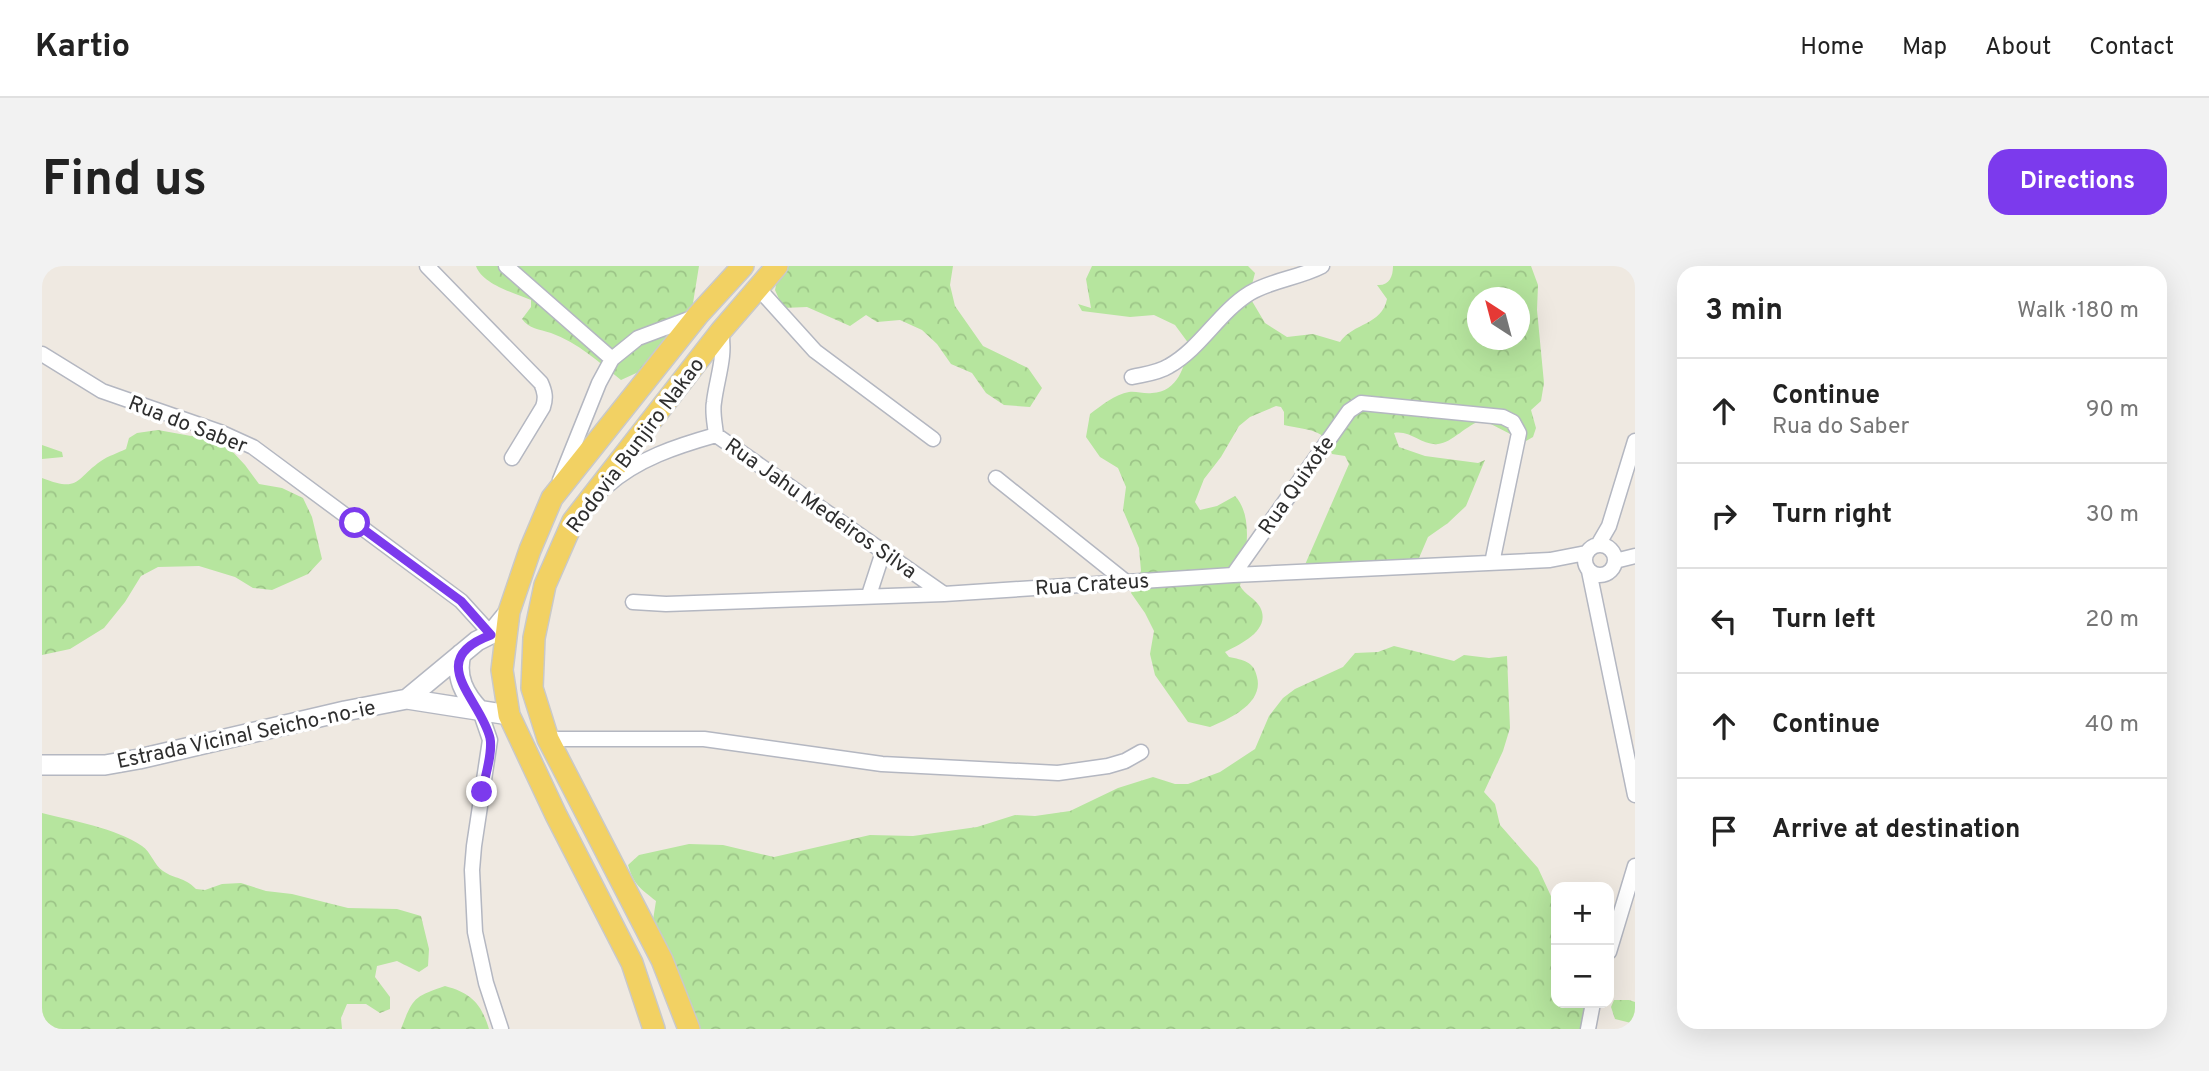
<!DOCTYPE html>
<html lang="en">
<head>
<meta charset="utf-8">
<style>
	:root { --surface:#fff; --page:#f2f2f2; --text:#222; --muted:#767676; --line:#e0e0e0; --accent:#7c3aed }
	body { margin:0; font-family:Overpass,sans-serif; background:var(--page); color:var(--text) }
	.controls { position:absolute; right:21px; bottom:21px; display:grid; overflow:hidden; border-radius:14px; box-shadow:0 7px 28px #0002 }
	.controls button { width:63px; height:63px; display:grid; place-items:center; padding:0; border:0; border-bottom:2px solid var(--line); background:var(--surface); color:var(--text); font:35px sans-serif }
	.compass { position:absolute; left:1425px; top:21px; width:63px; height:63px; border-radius:50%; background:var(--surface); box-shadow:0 7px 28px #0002; rotate:324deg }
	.stop { position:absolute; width:21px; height:21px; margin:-16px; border:5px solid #7c3aed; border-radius:50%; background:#fff }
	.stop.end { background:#7c3aed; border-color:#fff; box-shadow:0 2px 7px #0008 }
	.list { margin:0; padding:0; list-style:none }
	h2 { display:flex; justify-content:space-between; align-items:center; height:91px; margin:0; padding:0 28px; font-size:30px }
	h2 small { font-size:23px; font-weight:400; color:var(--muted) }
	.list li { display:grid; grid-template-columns:46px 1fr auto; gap:21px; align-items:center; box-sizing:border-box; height:105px; padding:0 28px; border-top:2px solid var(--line) }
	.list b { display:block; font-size:26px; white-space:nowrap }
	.list p { margin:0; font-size:23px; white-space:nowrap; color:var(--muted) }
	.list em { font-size:23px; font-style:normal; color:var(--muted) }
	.icon { flex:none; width:38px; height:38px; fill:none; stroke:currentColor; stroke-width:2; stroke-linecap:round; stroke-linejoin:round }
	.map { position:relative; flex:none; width:1593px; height:763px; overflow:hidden; border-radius:21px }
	header { display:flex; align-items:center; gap:42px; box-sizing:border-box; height:98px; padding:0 35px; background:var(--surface); border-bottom:2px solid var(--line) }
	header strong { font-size:33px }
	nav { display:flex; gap:38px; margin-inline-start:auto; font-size:24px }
	.intro { display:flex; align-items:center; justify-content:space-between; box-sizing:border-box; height:168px; padding:0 42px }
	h1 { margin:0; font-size:49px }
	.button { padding:18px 32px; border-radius:21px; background:var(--accent); color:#fff; font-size:24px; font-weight:700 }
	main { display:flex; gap:42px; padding:0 42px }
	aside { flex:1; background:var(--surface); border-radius:21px; box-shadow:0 7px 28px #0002 }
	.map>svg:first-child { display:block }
	.forest { fill:url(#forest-crowns); fill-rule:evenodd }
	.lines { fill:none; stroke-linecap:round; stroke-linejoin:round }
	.street-casing { stroke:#b4b7c1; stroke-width:17 }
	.secondary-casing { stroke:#b4b7c1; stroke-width:22 }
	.primary-casing { stroke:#c9c9c9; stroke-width:24 }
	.street { stroke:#fff; stroke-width:14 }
	.secondary { stroke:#fff; stroke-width:19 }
	.primary { stroke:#f2d163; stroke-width:21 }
	.route { stroke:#7c3aed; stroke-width:9 }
	.labels { text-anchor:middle; stroke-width:7; stroke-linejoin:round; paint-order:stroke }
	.street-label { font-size:21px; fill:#2e2e2e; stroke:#fff }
</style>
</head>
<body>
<header>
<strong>Kartio</strong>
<nav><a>Home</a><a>Map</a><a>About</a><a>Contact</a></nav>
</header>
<div class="intro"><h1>Find us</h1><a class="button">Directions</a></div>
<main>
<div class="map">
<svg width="1593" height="763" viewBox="0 0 1593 763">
	<defs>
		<pattern id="forest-crowns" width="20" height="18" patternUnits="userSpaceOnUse" patternTransform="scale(1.75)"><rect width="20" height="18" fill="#b6e59e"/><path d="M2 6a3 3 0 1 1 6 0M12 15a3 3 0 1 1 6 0" fill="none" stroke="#9dc588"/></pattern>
	</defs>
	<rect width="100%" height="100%" fill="#efe9e1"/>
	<path class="forest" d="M434,0H657L646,68L625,93L579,114C558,97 535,76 509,67C497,63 487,63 480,53L489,41V34C472,27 440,18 434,0Z
		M738,0H911L908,19L913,40L941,80L986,102L1000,122L988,141L962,139L944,127L930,107L909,98L895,78L880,64L858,54L835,56L824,49L808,60L765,41L741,42L733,24Z
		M1050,0H1206L1213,7L1207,30L1223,57L1245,71L1271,68L1298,76C1311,57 1340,59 1345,33L1335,19C1347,20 1351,11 1351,0H1489L1496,19L1495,44L1502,117L1499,135L1489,144L1494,162L1491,171L1484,175L1478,173L1441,154C1425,158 1410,177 1396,178C1380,180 1369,164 1352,167L1357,181L1383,190L1436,197L1443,194L1424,240L1406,257L1386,271L1377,292L1365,301H1262L1307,198L1303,190L1290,188C1284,161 1266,165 1242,159V146L1239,141L1234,140L1208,151L1197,160L1179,191L1162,213L1153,236L1158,244L1175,240L1193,230C1213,251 1203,294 1198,320C1203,329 1213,332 1218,341C1230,364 1198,378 1183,386L1187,391C1201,394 1212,395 1215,411C1222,437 1188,453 1168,461L1146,456L1113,409L1108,388L1112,365L1103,347L1089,327L1099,305L1097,282L1081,244L1084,221L1076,202L1058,191L1044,171L1048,148C1059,140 1073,128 1087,126C1094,125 1102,128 1110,127C1136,126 1143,100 1147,78L1133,59L1112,49L1088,51L1040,45L1036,38L1049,42L1044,13ZM1436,32H1478V74H1436Z
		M116,164L149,170L162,168L170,172L189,184L203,199L217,218L240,222L261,232L270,251L280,293L266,308L230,324L211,322L193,311L157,300L116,301L99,310L83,336L62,362L28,383L0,389V212C38,227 33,213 59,195C66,190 76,187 84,183L87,172L95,167Z
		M0,179L20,186L21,191L0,193Z
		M1352,380L1412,395L1422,389L1447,392L1465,390L1468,462L1461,485L1442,526L1453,538L1458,559L1496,602L1514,641V737H1552L1550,763H654L610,660L614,635C598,622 592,619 586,599L597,589L647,578L681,579L732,591L828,569L871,570L935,561L973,549L993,550L1028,545L1076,522L1111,511L1133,518H1146L1178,506L1213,483L1227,450L1241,432L1253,423L1301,401L1313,387L1336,386Z
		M0,547C31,555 74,562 100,580C109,586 112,599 121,605C134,614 141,610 154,623L163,624L180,618L199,617L224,625L250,628L306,642L355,643L379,650L387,683L386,700L377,706L355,695L335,700L333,711L348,731V743L338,747L324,738H305L299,752L300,763H0Z
		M403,720C429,727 439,737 447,763H359C371,732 371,731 403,720Z
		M1572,734H1587L1593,736V758L1573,753L1569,741Z"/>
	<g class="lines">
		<g class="street-casing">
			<path id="street" d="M385,0L499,117C503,126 504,132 501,141L470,192
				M464,0L570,93
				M716,22L773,85L891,173
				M0,88L60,125L178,166L211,181L419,335L449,368
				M1090,111C1103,108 1116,107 1127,100C1159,82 1177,46 1208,27C1230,14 1257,12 1280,0
				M674,169L902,328
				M674,169C673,158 670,146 672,136C675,111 684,91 679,65
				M954,212L1084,316
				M518,214L557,117L570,93L596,72L655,50
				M565,220C595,193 635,180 674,169
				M1543 294a15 15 0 1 1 30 0a15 15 0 1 1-30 0Z
				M1556,279L1567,260L1593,175
				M1573,295L1593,290
				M1547,305L1593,529
				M1191,309L1307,145L1319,137L1461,151L1471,156L1477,167L1450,297
				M827,329L841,286
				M591,336L624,338L902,328L1191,309L1508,294L1544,287
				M438,445L448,474L432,580L430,604L433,666L444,717L459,763
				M506,473H662L840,498L1016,507L1066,500L1083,495L1099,486
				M1567,686L1593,600
				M1546,763L1551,737"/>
		</g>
		<g class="secondary-casing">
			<path id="secondary" d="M419,388C413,411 422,428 438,445
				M365,433L435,375L449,368L467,346
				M0,499H63L97,493L303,445L365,433L467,449"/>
		</g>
		<g class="primary-casing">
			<path id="primary" d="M612,763L590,697L514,549L467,449L460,404L467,346L488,284L510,232L656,49L701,0
				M647,763L620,694L506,473L490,422L492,372L503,319L531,255L679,65L735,0"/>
		</g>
		<use href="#street" class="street"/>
		<use href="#secondary" class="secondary"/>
		<use href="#primary" class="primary"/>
	</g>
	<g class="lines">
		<path class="route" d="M313,257L419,335L449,369C381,394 439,433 448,472C451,487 443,510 440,526"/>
	</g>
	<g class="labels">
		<g class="street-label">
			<text transform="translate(146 158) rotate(21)" y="7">Rua do Saber</text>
			<text transform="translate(593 179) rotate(-53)" y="7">Rodovia Bunjiro Nakao</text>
			<text transform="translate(1254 219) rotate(-55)" y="7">Rua Quixote</text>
			<text transform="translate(779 242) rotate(35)" y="7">Rua Jahu Medeiros Silva</text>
			<text transform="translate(1050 318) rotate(-4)" y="7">Rua Crateus</text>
			<text transform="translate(204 468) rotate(-12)" y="7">Estrada Vicinal Seicho-no-ie</text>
		</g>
	</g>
</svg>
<div class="controls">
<button>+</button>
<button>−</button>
</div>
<svg class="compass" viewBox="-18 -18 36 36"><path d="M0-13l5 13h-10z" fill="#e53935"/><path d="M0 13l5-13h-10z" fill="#767676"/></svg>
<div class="stop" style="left:313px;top:257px"></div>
<div class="stop end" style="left:440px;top:526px"></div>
</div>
<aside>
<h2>3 min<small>Walk · 180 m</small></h2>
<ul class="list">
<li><svg class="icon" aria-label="ahead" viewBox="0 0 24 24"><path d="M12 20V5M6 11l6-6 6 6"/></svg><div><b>Continue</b><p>Rua do Saber</p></div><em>90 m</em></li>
<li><svg class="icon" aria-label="right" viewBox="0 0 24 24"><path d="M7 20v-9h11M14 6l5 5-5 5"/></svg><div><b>Turn right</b></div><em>30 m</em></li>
<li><svg class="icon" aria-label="left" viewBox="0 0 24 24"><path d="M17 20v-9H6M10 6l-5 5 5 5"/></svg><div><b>Turn left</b></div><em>20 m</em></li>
<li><svg class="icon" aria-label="ahead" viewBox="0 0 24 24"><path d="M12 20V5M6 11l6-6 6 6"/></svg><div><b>Continue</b></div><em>40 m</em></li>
<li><svg class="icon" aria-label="arrive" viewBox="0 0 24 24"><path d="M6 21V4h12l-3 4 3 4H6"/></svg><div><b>Arrive at destination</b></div></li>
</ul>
</aside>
</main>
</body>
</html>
